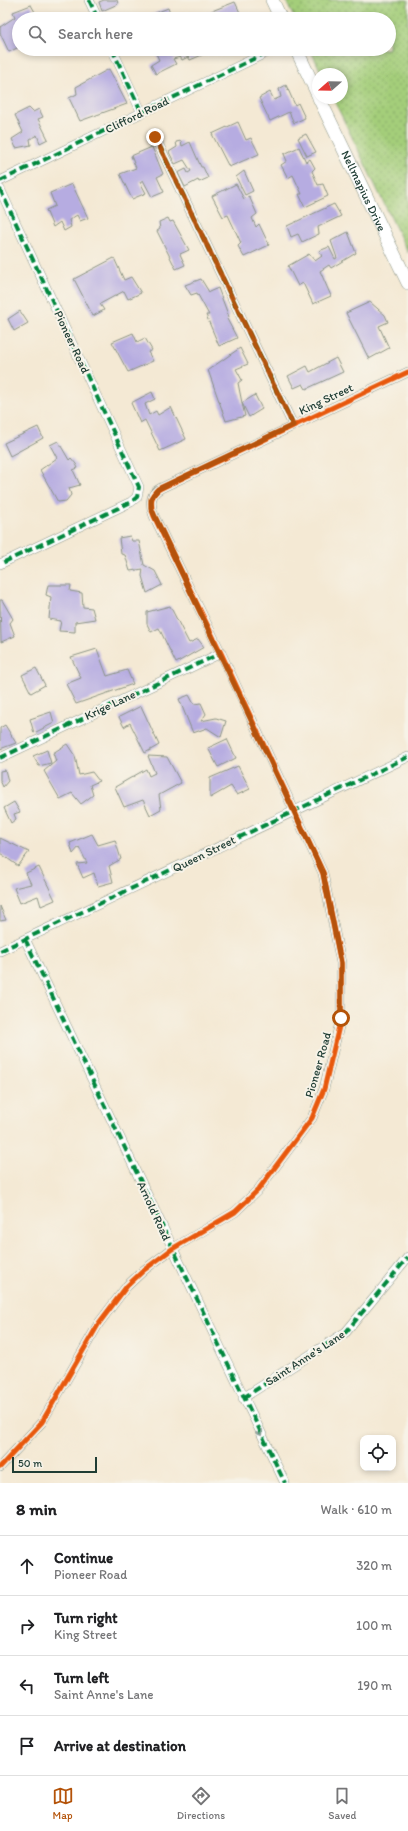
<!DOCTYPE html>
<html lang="en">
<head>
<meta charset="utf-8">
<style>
	:root { --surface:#fff; --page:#f2f2f2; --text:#202124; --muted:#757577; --line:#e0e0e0; --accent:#b45309 }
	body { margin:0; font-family:Itim,sans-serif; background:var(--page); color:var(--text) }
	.controls { position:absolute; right:12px; bottom:12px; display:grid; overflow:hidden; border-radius:8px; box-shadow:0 2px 6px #0003 }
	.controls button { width:36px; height:36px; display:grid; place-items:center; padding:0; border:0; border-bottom:1px solid var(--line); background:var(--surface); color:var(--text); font:20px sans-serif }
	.compass { position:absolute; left:312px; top:68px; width:36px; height:36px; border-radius:50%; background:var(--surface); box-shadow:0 2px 6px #0003; rotate:250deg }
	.scale { position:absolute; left:12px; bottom:10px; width:85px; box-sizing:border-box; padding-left:4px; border:2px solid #1f3d34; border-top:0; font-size:11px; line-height:14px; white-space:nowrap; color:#1f3d34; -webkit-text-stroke:3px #f7f3e8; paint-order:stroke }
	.stop { position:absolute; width:12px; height:12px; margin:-9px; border:3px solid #b45309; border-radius:50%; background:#fff }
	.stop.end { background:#b45309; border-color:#fff; box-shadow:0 1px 4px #0008 }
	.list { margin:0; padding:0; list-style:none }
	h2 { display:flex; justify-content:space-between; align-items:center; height:52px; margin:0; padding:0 16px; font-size:17px }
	h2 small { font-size:13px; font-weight:400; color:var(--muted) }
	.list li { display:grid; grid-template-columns:26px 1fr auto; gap:12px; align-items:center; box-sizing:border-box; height:60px; padding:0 16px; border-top:1px solid var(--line) }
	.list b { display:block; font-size:15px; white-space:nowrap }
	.list p { margin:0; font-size:13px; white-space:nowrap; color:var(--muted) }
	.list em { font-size:13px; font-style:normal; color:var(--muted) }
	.icon { flex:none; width:22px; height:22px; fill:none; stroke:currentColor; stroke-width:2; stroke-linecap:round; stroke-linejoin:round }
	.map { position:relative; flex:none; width:408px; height:1483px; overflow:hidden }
	.search { position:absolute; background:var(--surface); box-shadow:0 2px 6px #0003; left:12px; right:12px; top:12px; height:44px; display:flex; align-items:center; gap:10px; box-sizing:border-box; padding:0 14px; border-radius:22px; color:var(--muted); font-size:15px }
	.sheet { height:292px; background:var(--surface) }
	nav { display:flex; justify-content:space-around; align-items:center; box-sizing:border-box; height:56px; border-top:1px solid var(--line); background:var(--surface); font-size:11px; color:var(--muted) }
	nav a { display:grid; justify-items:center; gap:2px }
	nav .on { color:var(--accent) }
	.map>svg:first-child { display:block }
	.grass { fill:url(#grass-dots); stroke:#628657 }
	.building { fill:#b6ace1 }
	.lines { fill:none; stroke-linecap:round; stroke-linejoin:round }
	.minor-casing { stroke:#8a9384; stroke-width:10 }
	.secondary-casing { stroke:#8a9384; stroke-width:14 }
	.minor { stroke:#fff; stroke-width:9 }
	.secondary { stroke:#fff; stroke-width:13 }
	.quiet { stroke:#00873e; stroke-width:4; stroke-dasharray:8 4; stroke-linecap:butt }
	.cycleway-casing { stroke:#f7f3e8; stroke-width:8 }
	.cycleway { stroke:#e8590c; stroke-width:5 }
	.oneway { stroke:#8f9e9a }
	.route { stroke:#b45309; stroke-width:5 }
	.labels { text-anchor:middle; stroke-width:4; stroke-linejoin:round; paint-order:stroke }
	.street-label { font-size:12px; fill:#1f3d34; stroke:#f7f3e8 }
</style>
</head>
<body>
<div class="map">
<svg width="408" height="1483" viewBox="0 0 408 1483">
	<defs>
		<pattern id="grass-dots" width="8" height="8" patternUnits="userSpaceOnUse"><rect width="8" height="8" fill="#a4ce7a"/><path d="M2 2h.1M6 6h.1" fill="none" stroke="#85a865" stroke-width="1.8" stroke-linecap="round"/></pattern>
	</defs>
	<rect width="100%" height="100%" fill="#f7f3e8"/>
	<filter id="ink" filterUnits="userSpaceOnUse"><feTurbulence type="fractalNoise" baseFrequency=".025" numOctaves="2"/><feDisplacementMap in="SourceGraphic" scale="8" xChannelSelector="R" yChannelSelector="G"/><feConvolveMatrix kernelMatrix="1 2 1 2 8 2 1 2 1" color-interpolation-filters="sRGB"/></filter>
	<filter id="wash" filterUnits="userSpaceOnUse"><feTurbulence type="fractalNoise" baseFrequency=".012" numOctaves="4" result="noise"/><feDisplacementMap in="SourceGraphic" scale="16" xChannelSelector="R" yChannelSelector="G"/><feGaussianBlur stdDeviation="0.9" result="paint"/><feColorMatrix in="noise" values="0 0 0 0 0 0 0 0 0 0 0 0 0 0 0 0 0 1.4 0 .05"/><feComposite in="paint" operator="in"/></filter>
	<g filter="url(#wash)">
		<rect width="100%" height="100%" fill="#f4e9d4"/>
		<path class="grass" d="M286,0H408V253L333,98H342V74H322L310,49H389V19H295Z"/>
		<g id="blocks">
			<path class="building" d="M104,0H117L118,4L102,11L99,2Z
				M235,2L243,19H206L204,14Z
				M31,5L39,19H19V47L9,52L0,33V27L15,17L13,12Z
				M168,8L172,19H147L146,17Z
				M154,49H169L170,51L199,49L202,55L190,60L185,52L188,57L182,60L177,51L180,57L173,59L176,64L156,74L151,65L159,60Z
				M109,69L127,104L80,121L69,98L77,94L76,87Z
				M286,85L295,105L298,103L305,118L294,123L289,112L270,121L259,98L270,92L274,100L281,97L279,89Z
				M29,108L33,112L39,109L43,117L38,119L48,139L40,143L37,135L30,139L31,145L16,148L12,139L23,132L15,115Z
				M238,122L246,140L251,138L259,154L229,167L212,134Z
				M306,134L316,152L307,156L298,138Z
				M181,141L182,146L190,142L201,167H203L208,178L199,182L198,180L185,187L178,173L186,169L188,173L191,171L184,160L175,164L169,152L177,147L176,142Z
				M152,147L163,174L157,177L164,192L152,197L143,180L140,182L146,193L132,199L120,174L136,168L131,156Z
				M299,147L306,162L310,159L315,168L312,171L318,185L323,184L328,196L305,207L299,194H302L293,175L288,178L281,165L287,161L284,154Z
				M244,171L253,191L245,195L236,177Z
				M72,184L88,218L80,221L77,215L69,220L71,227L64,231L60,222L53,227L46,210L55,206L50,193Z
				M236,184L244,199L249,196L257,214L252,218L256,227L259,224L269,245L244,257L238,246L241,243L228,215L223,217L212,196Z
				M334,204L341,216L318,227L319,234L302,242L298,234L291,237L287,226Z
				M168,218L170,222L173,221L189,250L180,254L185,265L176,269L157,231L160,229L159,222Z
				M348,232L356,253L331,268L329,265L320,271L331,296L313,304L303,283L298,286L288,266L309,254L315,261L322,256L319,251L329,247L335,259L337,258L331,241Z
				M114,258L124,280L131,277L141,293L128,299L124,291L100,304L104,310L93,316L74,279Z
				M201,279L209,292L218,288L229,317L227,319L237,338L219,346L206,315H209L197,293L191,295L185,285Z
				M370,302L385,315L388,322L379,326L389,348L369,359L346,313Z
				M20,311L28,323L14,331L8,319Z
				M133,333L137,342L145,338L152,350L148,352L153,361L128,372L112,342Z
				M240,348L248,364L236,369L242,380L238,383L242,403L255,395L262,409L249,417L242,403L245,416L226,421L208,370Z
				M336,358L343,372L306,389L303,384L294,388L288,376L307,366L310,372Z
				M152,392L155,399L145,404L149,415L156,411L158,415L171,407L186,439L160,451L145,420L140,423L131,403Z
				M38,427L43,438L10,456L4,443Z
				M58,441L69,460L71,458L76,464L78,468L73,470L80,485L69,488L71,495L66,501L58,502L40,470L57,458L50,445Z
				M130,536L132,541H139L144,565L155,571L162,585L147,593L142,576L143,569L130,571L125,555L121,554L119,538Z
				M48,585H71L70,591L82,593L83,607L92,608L95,619L75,622V632L59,631L61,621L49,619L51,597L46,595Z
				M0,600H2L13,619L10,623L15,636L1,642Z
				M170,606L189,643L198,639L204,647L176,663L159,628L151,632L147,624V612Z
				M97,649L107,676L127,670L133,684L76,704L66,684L81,678L71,657Z
				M36,668L45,685L31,693L22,675Z
				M189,695L194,704L201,703L206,714L201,721L216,718L226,721L221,737L207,728L193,733L179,699Z
				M141,706L159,745L145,753L130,723L124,727L119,717Z
				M51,712L54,723L34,733L30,719Z
				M5,725L16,743L0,749V728Z
				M227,739L236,758L218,767L208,748Z
				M67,744L75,756L79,775L92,772L99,781L90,785L93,795L81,804L72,793L60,799L44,771L56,761L53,753Z
				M47,750L51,763L39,766L33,756Z
				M148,756L167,757L181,783L159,795L161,809L150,815L143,800L124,807L115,787L146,769L149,776L155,773Z
				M238,766L250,789L237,795L231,786L210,798V778Z
				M5,770L8,781L3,787L0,780V771Z
				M14,802L20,812L14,814L16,819L11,823L4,808Z
				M92,834L98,845L115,840L121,859L109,866L113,882L98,886L94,873L83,878L77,864L87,863L79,847L73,854L70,843Z
				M0,838L29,852L18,866L0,853Z
				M39,867L55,900L41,906L38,896L20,903L14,888L31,884L26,873Z
				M0,906L6,920L0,921Z"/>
		</g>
	</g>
	<g filter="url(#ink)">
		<use href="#blocks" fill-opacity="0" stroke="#8a9384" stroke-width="1"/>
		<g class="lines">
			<g class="minor-casing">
				<path id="minor" d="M89,0L98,19
					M112,49L142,113
					M155,137L293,425
					M0,181L274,49
					M0,189L139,487L137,497L131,502L0,564
					M0,758L221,653
					M25,939L285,1483
					M0,951L408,757
					M243,1398L346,1332L408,1257
					M0,1467L42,1422L99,1323L127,1286L144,1270L172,1249L235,1212L258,1190L312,1118L324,1089L341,1018V963L323,873L221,653L154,516C150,505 149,494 161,488L408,372"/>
			</g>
			<g class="secondary-casing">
				<g id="secondary">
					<path d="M272,0L281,19"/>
					<path d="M296,49L318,95"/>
					<path id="s1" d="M319,98L408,283"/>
				</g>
			</g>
			<use href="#minor" class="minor"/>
			<use href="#secondary" class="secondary"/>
			<path class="quiet" d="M89,0L98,19
				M112,49L142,113
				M155,137L293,425
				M0,181L274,49
				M0,189L139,487L137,497L131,502L0,564
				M0,758L221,653
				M25,939L285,1483
				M0,951L408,757
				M243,1398L346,1332L408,1257"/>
			<g class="cycleway-casing">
				<path id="cycleway" d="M0,1467L42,1422L99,1323L127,1286L144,1270L172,1249L235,1212L258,1190L312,1118L324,1089L341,1018V963L323,873L221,653L154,516C150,505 149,494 161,488L408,372"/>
			</g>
			<use href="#cycleway" class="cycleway"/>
		</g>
		<defs><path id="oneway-chevron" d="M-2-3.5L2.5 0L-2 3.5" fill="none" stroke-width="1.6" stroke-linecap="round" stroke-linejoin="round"/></defs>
		<use class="oneway" href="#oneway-chevron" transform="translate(260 1433) rotate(64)"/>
	</g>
	<g class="lines" filter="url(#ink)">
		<path class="route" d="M155,137L293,425L158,489L151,498V508L323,873L341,963V1018"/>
	</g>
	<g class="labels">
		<g class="street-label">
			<text transform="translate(137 115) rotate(-26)" y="4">Clifford Road</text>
			<text dy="4" stroke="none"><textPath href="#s1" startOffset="103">Nellmapius Drive</textPath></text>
			<text transform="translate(72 342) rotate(65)" y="4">Pioneer Road</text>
			<text transform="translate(326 399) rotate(-25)" y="4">King Street</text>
			<text transform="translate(110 705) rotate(-25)" y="4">Krige Lane</text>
			<text transform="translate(204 854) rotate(-26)" y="4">Queen Street</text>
			<text transform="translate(318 1065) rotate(-74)" y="4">Pioneer Road</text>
			<text transform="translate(154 1211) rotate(65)" y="4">Arnold Road</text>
			<text transform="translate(305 1358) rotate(-33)" y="4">Saint Anne's Lane</text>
		</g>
	</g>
</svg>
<div class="controls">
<button><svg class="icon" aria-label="locate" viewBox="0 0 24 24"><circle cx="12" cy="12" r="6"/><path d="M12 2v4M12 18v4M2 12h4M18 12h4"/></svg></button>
</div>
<svg class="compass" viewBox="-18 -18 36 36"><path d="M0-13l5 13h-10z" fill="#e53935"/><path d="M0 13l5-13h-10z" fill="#757577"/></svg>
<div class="scale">50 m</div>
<div class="stop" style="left:341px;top:1018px"></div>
<div class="stop end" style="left:155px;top:137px"></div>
<div class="search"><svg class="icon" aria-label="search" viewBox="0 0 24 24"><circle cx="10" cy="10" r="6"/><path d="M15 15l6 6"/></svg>Search here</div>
</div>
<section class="sheet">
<h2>8 min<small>Walk · 610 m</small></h2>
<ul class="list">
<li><svg class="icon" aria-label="ahead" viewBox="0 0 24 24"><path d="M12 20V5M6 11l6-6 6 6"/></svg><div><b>Continue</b><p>Pioneer Road</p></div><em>320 m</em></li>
<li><svg class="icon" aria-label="right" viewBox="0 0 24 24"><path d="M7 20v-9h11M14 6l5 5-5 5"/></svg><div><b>Turn right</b><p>King Street</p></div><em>100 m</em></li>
<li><svg class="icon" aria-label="left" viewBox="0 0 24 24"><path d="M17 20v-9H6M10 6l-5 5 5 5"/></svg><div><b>Turn left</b><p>Saint Anne's Lane</p></div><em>190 m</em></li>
<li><svg class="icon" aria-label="arrive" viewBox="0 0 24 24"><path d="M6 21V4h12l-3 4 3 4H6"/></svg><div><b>Arrive at destination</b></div></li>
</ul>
</section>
<nav>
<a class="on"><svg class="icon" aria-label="map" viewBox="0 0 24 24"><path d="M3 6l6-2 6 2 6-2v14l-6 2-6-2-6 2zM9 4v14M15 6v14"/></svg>Map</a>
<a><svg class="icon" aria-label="directions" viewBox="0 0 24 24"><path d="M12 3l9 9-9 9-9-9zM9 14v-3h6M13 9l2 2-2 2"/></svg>Directions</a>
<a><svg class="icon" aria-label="saved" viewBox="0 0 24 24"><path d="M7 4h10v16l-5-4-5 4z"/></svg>Saved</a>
</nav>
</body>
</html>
